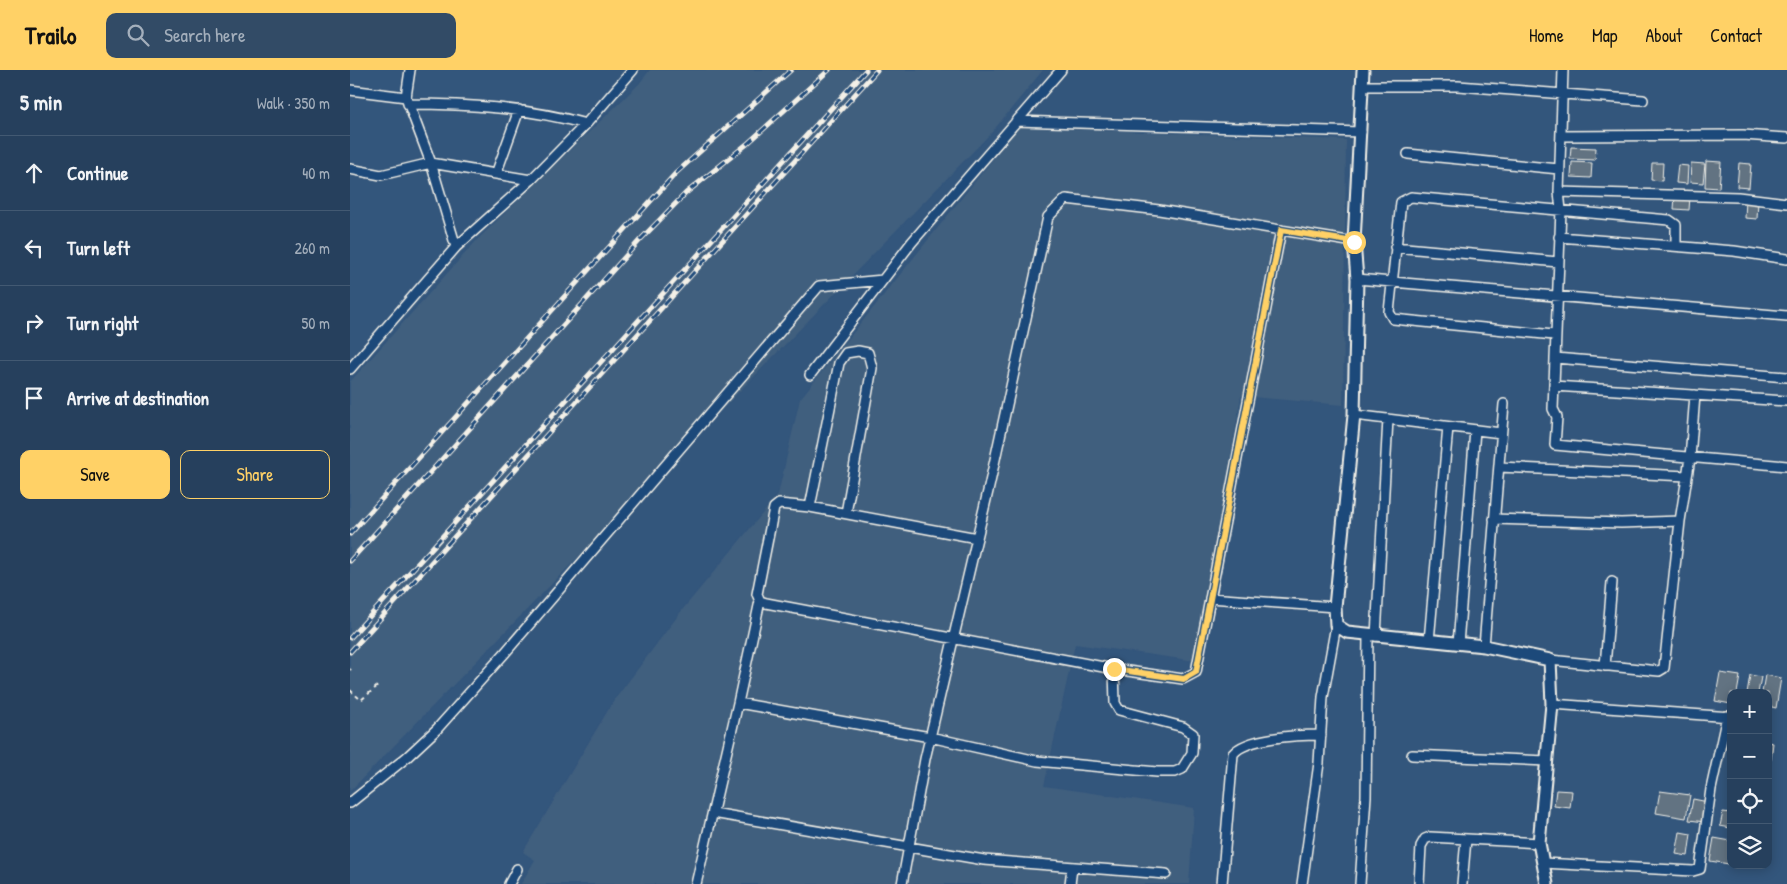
<!DOCTYPE html>
<html lang="en">
<head>
<meta charset="utf-8">
<style>
	:root { --surface:#26405d; --page:#324b66; --text:#f1f3f6; --muted:#a4afbc; --line:#425972; --accent:#ffd166 }
	body { margin:0; font-family:"Patrick Hand",sans-serif; background:var(--page); color:var(--text) }
	.controls { position:absolute; right:15px; bottom:15px; display:grid; overflow:hidden; border-radius:10px; box-shadow:0 2px 12px #0003 }
	.controls button { width:45px; height:45px; display:grid; place-items:center; padding:0; border:0; border-bottom:1px solid var(--line); background:var(--surface); color:var(--text); font:25px sans-serif }
	.stop { position:absolute; width:15px; height:15px; margin:-11px; border:4px solid #ffd166; border-radius:50%; background:#fff }
	.stop.end { background:#ffd166; border-color:#fff; box-shadow:0 1px 5px #0008 }
	.list { margin:0; padding:0; list-style:none }
	h2 { display:flex; justify-content:space-between; align-items:center; height:65px; margin:0; padding:0 20px; font-size:21px }
	h2 small { font-size:16px; font-weight:400; color:var(--muted) }
	.list li { display:grid; grid-template-columns:32px 1fr auto; gap:15px; align-items:center; box-sizing:border-box; height:75px; padding:0 20px; border-top:1px solid var(--line) }
	.list b { display:block; font-size:19px; white-space:nowrap }
	.list em { font-size:16px; font-style:normal; color:var(--muted) }
	.actions { display:flex; gap:10px; padding:15px 20px }
	.actions a { flex:1; padding:11px 0; border:1px solid var(--accent); border-radius:10px; text-align:center; font-size:18px; color:var(--accent) }
	.actions .main { background:var(--accent); color:#111 }
	.icon { flex:none; width:28px; height:28px; fill:none; stroke:currentColor; stroke-width:2; stroke-linecap:round; stroke-linejoin:round }
	.map { position:relative; flex:none; width:1437px; height:814px; overflow:hidden }
	header { display:flex; align-items:center; gap:30px; box-sizing:border-box; height:70px; padding:0 25px; background:var(--accent); color:#111 }
	header strong { font-size:24px }
	nav { display:flex; gap:28px; margin-inline-start:auto; font-size:18px }
	.search { width:350px; height:45px; background:var(--page); display:flex; align-items:center; gap:12px; box-sizing:border-box; padding:0 18px; border-radius:10px; color:var(--muted); font-size:19px }
	main { display:flex }
	aside { flex:1; background:var(--surface) }
	.map>svg:first-child { display:block }
	.built { fill:#415f7e }
	.building { fill:#627382; stroke:#f4f1e8 }
	.lines { fill:none; stroke-linecap:round; stroke-linejoin:round }
	.minor-casing { stroke:#f4f1e8; stroke-width:12 }
	.tertiary-casing { stroke:#f4f1e8; stroke-width:15 }
	.path { stroke:#f4f1e8; stroke-width:2; stroke-dasharray:4 4; stroke-linecap:butt }
	.minor { stroke:#1f4a7a; stroke-width:9 }
	.tertiary { stroke:#1f4a7a; stroke-width:11 }
	.rail-casing { stroke:#f4f1e8; stroke-width:5 }
	.rail { stroke:#1f4a7a; stroke-width:3; stroke-dasharray:9; stroke-linecap:butt }
	.route { stroke:#ffd166; stroke-width:6 }
</style>
</head>
<body>
<header>
<strong>Trailo</strong>
<div class="search"><svg class="icon" aria-label="search" viewBox="0 0 24 24"><circle cx="10" cy="10" r="6"/><path d="M15 15l6 6"/></svg>Search here</div>
<nav><a>Home</a><a>Map</a><a>About</a><a>Contact</a></nav>
</header>
<main>
<aside>
<h2>5 min<small>Walk · 350 m</small></h2>
<ul class="list">
<li><svg class="icon" aria-label="ahead" viewBox="0 0 24 24"><path d="M12 20V5M6 11l6-6 6 6"/></svg><div><b>Continue</b></div><em>40 m</em></li>
<li><svg class="icon" aria-label="left" viewBox="0 0 24 24"><path d="M17 20v-9H6M10 6l-5 5 5 5"/></svg><div><b>Turn left</b></div><em>260 m</em></li>
<li><svg class="icon" aria-label="right" viewBox="0 0 24 24"><path d="M7 20v-9h11M14 6l5 5-5 5"/></svg><div><b>Turn right</b></div><em>50 m</em></li>
<li><svg class="icon" aria-label="arrive" viewBox="0 0 24 24"><path d="M6 21V4h12l-3 4 3 4H6"/></svg><div><b>Arrive at destination</b></div></li>
</ul>
<div class="actions"><a class="main">Save</a><a>Share</a></div>
</aside>
<div class="map">
<svg width="1437" height="814" viewBox="0 0 1437 814">
	<rect width="100%" height="100%" fill="#33567c"/>
	<filter id="ink" filterUnits="userSpaceOnUse"><feTurbulence type="fractalNoise" baseFrequency=".02" numOctaves="2"/><feDisplacementMap in="SourceGraphic" scale="10" xChannelSelector="R" yChannelSelector="G"/><feConvolveMatrix kernelMatrix="1 2 1 2 8 2 1 2 1" color-interpolation-filters="sRGB"/></filter>
	<g filter="url(#ink)">
		<path class="built" d="M300,0H693L642,62L0,721V312L128,169L289,14Z
			M669,57L996,70L993,335L891,326L846,591L725,574L694,716L844,738L839,814H171L185,790L173,782L263,632L333,539L428,425L450,329Z"/>
		<path class="building" d="M1221,77L1246,78L1245,90L1220,89Z
			M1356,91L1371,92L1369,118L1355,117Z
			M1222,92L1242,93L1241,108L1221,107Z
			M1302,93H1313L1312,111L1301,110Z
			M1341,93L1355,94L1353,113L1340,112Z
			M1389,93L1401,94L1399,118L1387,117Z
			M1328,95L1338,96L1337,114L1326,113Z
			M1325,126L1340,127L1339,140L1324,139Z
			M1396,130L1408,131L1407,149L1395,148Z
			M1370,603L1390,606L1387,623H1381V634L1365,631Z
			M1400,605L1411,607L1408,623H1397Z
			M1415,605L1431,608L1426,638L1418,636V623H1412Z
			M1418,672L1423,673L1421,690H1418Z
			M1206,720L1222,721L1220,738L1204,736Z
			M1310,721L1340,725L1336,748L1306,743Z
			M1343,729L1358,732L1355,752L1339,750Z
			M1373,742L1381,743V758L1370,756Z
			M1330,762L1341,764L1338,786L1326,784Z
			M1364,768L1381,771L1379,794L1360,791Z"/>
		<g class="lines">
			<g class="minor-casing">
				<path id="minor" d="M60,0L56,27L81,93L106,177
					M1213,0L1209,122L1211,140L1203,339L1207,347L1205,375L1437,396
					M1012,16H1108L1293,30
					M0,20L56,27
					M58,34C119,34 178,38 236,54
					M666,51L1011,62
					M1211,66L1393,65L1437,68
					M1058,84L1209,99
					M0,99L31,105L81,93L181,110
					M146,104L169,40
					M1209,122L1388,127L1437,133
					M1209,167L1384,181L1437,189
					M1045,177L1208,192
					M1007,209L1437,246
					M1204,265L1043,249L1039,242L1051,132L1061,127L1319,150L1326,155V176
					M1205,288L1437,307
					M0,299L106,177L181,110L236,54L283,0
					M460,305L562,172L711,0
					M1204,316L1437,331
					M1004,345L1151,363
					M1149,397L1337,406
					M460,437L489,293L496,283L508,281L518,283L522,298L496,443
					M1144,449L1271,453L1330,451
					M627,468L460,437L429,434L424,438L407,524L410,531L416,533L764,599L833,609L846,602L931,160
					M860,528L985,537
					M1026,566L1038,349
					M1079,571L1098,357
					M1108,574L1125,360
					M1134,576L1154,334
					M1200,590L1309,601L1314,598L1330,451L1340,388L1345,325
					M1255,596L1262,512
					M388,633L410,531
					M1202,634L1381,647
					M1062,685L1197,691
					M0,733L57,687L87,659L154,584L469,216L533,210
					M363,743L634,790L816,804
					M1193,793L1343,801L1350,799L1361,719L1377,646
					M159,814L167,799
					M346,814L388,633L580,667L687,691L807,702H825L832,699L842,683L843,664L833,657L769,640L765,633L764,599
					M552,814L575,689L639,417L698,147L716,129L809,140L1004,172
					M720,814L722,798
					M872,814L883,684C896,667 950,665 971,665
					M952,814L969,693L973,627L986,555
					M1010,814L1016,726L1018,565
					M1069,814L1071,776L1075,769L1080,767L1189,773
					M1112,814L1116,769"/>
			</g>
			<g class="tertiary-casing">
				<path id="tertiary" d="M1013,0L1004,172L1007,209L1004,345L985,537L986,555L997,562L1134,576L1200,590L1202,634L1189,773L1197,814"/>
			</g>
			<path class="path" d="M0,600L1,599
				M0,620L11,630L30,614"/>
			<use href="#minor" class="minor"/>
			<use href="#tertiary" class="tertiary"/>
			<g class="rail-casing">
				<path id="rail" d="M0,464L326,103L441,0
					M0,491L291,169L336,123L397,74L479,0
					M0,568L516,0
					M0,582L527,0"/>
			</g>
			<use href="#rail" class="rail"/>
		</g>
	</g>
	<g class="lines" filter="url(#ink)">
		<path class="route" d="M764,599L834,609L846,602L931,160L1004,172"/>
	</g>
</svg>
<div class="controls">
<button>+</button>
<button>−</button>
<button><svg class="icon" aria-label="locate" viewBox="0 0 24 24"><circle cx="12" cy="12" r="6"/><path d="M12 2v4M12 18v4M2 12h4M18 12h4"/></svg></button>
<button><svg class="icon" aria-label="layers" viewBox="0 0 24 24"><path d="M12 4l9 5-9 5-9-5zM3 14l9 5 9-5"/></svg></button>
</div>
<div class="stop" style="left:1004px;top:172px"></div>
<div class="stop end" style="left:764px;top:599px"></div>
</div>
</main>
</body>
</html>
